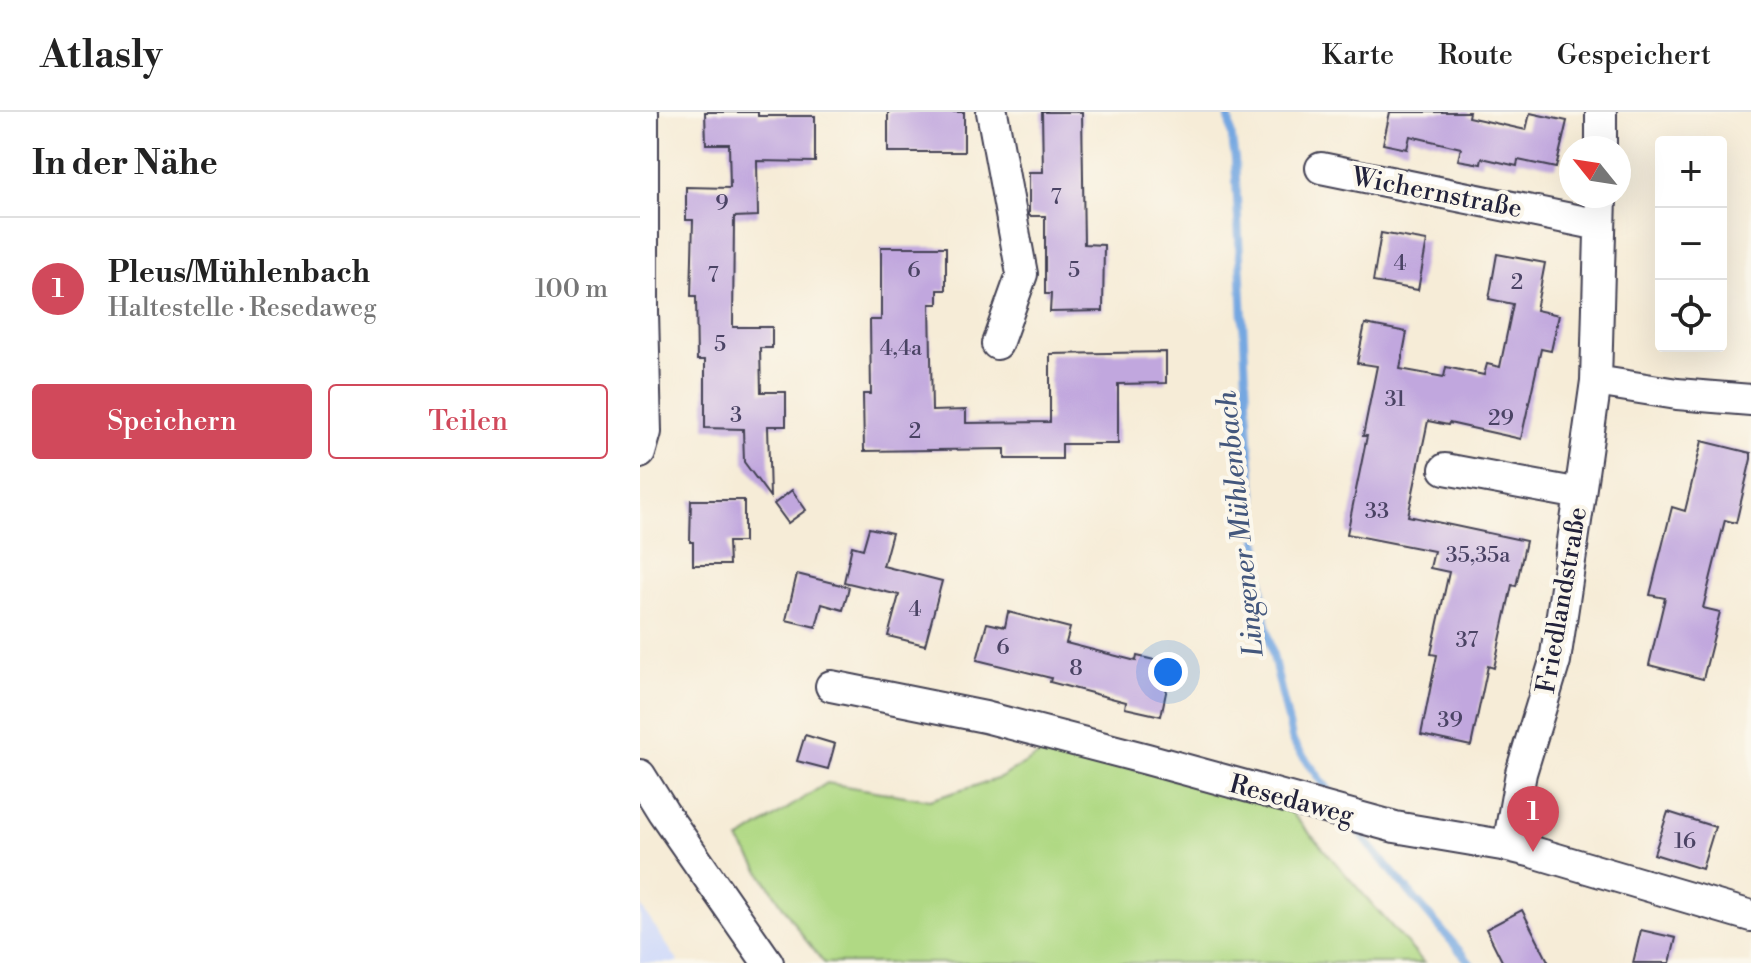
<!DOCTYPE html>
<html lang="de">
<head>
<meta charset="utf-8">
<style>
	:root { --surface:#fff; --page:#f6f6f6; --text:#222; --muted:#767676; --line:#e0e0e0; --accent:#d1495b }
	body { margin:0; font-family:"Libre Bodoni",serif; background:var(--page); color:var(--text) }
	.controls { position:absolute; right:24px; top:24px; display:grid; overflow:hidden; border-radius:8px; box-shadow:0 8px 32px #0002 }
	.controls button { width:72px; height:72px; display:grid; place-items:center; padding:0; border:0; border-bottom:2px solid var(--line); background:var(--surface); color:var(--text); font:40px sans-serif }
	.compass { position:absolute; left:919px; top:24px; width:72px; height:72px; border-radius:50%; background:var(--surface); box-shadow:0 8px 32px #0002; rotate:300deg }
	.you { position:absolute; left:528px; top:560px; width:28px; height:28px; margin:-20px; border:6px solid #fff; border-radius:50%; background:#1a73e8; box-shadow:0 0 0 12px #1a73e833 }
	.badge { display:grid; place-items:center; width:52px; height:52px; border-radius:50%; background:var(--accent); color:#fff; font-size:26px; font-weight:700 }
	.pin { position:absolute; translate:-50% -66px; filter:drop-shadow(0 2px 4px #0008) }
	.pin::after { content:''; position:absolute; top:42px; width:28px; height:24px; background:inherit; clip-path:polygon(0 0,100% 0,50% 100%) }
	.list { margin:0; padding:0; list-style:none }
	h2 { display:flex; justify-content:space-between; align-items:center; height:104px; margin:0; padding:0 32px; font-size:34px }
	h2 small { font-size:26px; font-weight:400; color:var(--muted) }
	.list li { display:grid; grid-template-columns:52px 1fr auto; gap:24px; align-items:center; box-sizing:border-box; height:144px; padding:0 32px; border-top:2px solid var(--line) }
	.list b { display:block; font-size:30px; white-space:nowrap }
	.list p { margin:0; font-size:26px; white-space:nowrap; color:var(--muted) }
	.list em { font-size:26px; font-style:normal; color:var(--muted) }
	.actions { display:flex; gap:16px; padding:24px 32px }
	.actions a { flex:1; padding:18px 0; border:2px solid var(--accent); border-radius:8px; text-align:center; font-size:28px; color:var(--accent) }
	.actions .main { background:var(--accent); color:#fff }
	.icon { flex:none; width:44px; height:44px; fill:none; stroke:currentColor; stroke-width:2; stroke-linecap:round; stroke-linejoin:round }
	.map { position:relative; flex:none; width:1111px; height:851px; overflow:hidden }
	header { display:flex; align-items:center; gap:48px; box-sizing:border-box; height:112px; padding:0 40px; background:var(--surface); border-bottom:2px solid var(--line) }
	header strong { font-size:38px }
	nav { display:flex; gap:44px; margin-inline-start:auto; font-size:28px }
	main { display:flex }
	aside { flex:1; background:var(--surface) }
	.map>svg:first-child { display:block }
	.built { fill:#d0daf9 }
	.green { fill:#b0d984; stroke:#697e60; stroke-width:2 }
	.lines { fill:none; stroke-linecap:round; stroke-linejoin:round }
	.stream { stroke:#75a7e1; stroke-width:8 }
	.building { fill:#c1a7de }
	.minor-casing { stroke:#424052; stroke-width:34 }
	.minor { stroke:#fff; stroke-width:30 }
	.labels { text-anchor:middle; stroke-width:8; stroke-linejoin:round; paint-order:stroke }
	.number-label { font-size:22px; fill:#4a4364 }
	.street-label { font-size:26px; fill:#22223b; stroke:#fbf7ec }
	.water-label { font-size:28px; font-style:italic; fill:#43577d; stroke:#fbf7ec }
</style>
</head>
<body>
<header>
<strong>Atlasly</strong>
<nav><a>Karte</a><a>Route</a><a>Gespeichert</a></nav>
</header>
<main>
<aside>
<h2>In der Nähe<small></small></h2>
<ul class="list">
<li><span class="badge">1</span><div><b>Pleus/Mühlenbach</b><p>Haltestelle · Resedaweg</p></div><em>100 m</em></li>
</ul>
<div class="actions"><a class="main">Speichern</a><a>Teilen</a></div>
</aside>
<div class="map">
<svg width="1111" height="851" viewBox="0 0 1111 851">
	<rect width="100%" height="100%" fill="#fbf7ec"/>
	<filter id="ink" filterUnits="userSpaceOnUse"><feTurbulence type="fractalNoise" baseFrequency=".0125" numOctaves="2"/><feDisplacementMap in="SourceGraphic" scale="16" xChannelSelector="R" yChannelSelector="G"/><feConvolveMatrix kernelMatrix="1 2 1 2 8 2 1 2 1" color-interpolation-filters="sRGB"/></filter>
	<filter id="wash" filterUnits="userSpaceOnUse"><feTurbulence type="fractalNoise" baseFrequency=".006" numOctaves="4" result="noise"/><feDisplacementMap in="SourceGraphic" scale="32" xChannelSelector="R" yChannelSelector="G"/><feGaussianBlur stdDeviation="1.8" result="paint"/><feColorMatrix in="noise" values="0 0 0 0 0 0 0 0 0 0 0 0 0 0 0 0 0 1.4 0 .05"/><feComposite in="paint" operator="in"/></filter>
	<g filter="url(#wash)">
		<rect width="100%" height="100%" fill="#f6ecd7"/>
		<path class="built" d="M0,793L39,851H0Z"/>
		<path class="green" d="M414,635L649,698L784,851H184L164,826L99,728L187,671L290,688L360,666Z"/>
		<g class="lines">
			<path class="stream" d="M588,0L595,47L609,328L625,509L653,630L696,688
				M716,715L730,734L830,851"/>
		</g>
		<g id="blocks">
			<path class="building" d="M65,0H118V4H175V50L117,49L118,104L94,105L93,215H132V236H120L121,280H146V314H128L130,385L104,350L103,317L65,316V248H57L56,184H51L53,108H46V75L90,76L89,32H66Z
				M248,0H324V40H248Z
				M402,0H442L444,132L464,133L463,199L410,200L411,182H405V104H390L389,103V60H403Z
				M750,0H829L828,5L886,18L890,1L927,9L916,56L878,48L877,54L842,46L841,52L818,48L821,36L770,24L767,37L743,32Z
				M741,121L787,129L778,178L733,170Z
				M241,135H306V178H298V192H290L292,299L326,298V311L410,310V242L526,240V271L478,272V332H422V347H365V337L224,339L223,282H231L230,208H241Z
				M857,142L905,151L896,198L919,203L911,239L901,237L881,327L809,311L808,313L788,309L768,404L886,429L876,474L872,473L854,556L848,554L831,634L781,623L797,543L791,542L809,460L790,456L794,439L707,422L727,324H723L737,254L717,251L725,212L767,220L760,257L804,265L806,255L844,263L847,252L860,255L873,192L849,187Z
				M1062,329L1111,341V347L1096,411L1085,408L1063,496L1080,500L1063,567L1009,553L1025,486L1010,483L1032,395L1045,399Z
				M152,378L166,398L148,411L134,392Z
				M51,388H104V430H88L89,453H53V430H50Z
				M229,416L252,421L243,454L302,469L285,533L248,524L259,483L204,470L212,434L223,437Z
				M157,462L209,475L203,498L182,492L176,515L146,508Z
				M368,500L430,516L426,531L496,549L497,544L532,552L521,604L485,596L486,590L410,570L411,566L337,548L347,511L365,515Z
				M165,623L195,632L188,657L157,649Z
				M1028,700L1075,715L1062,757L1014,742Z
				M882,798L909,851H863L846,817Z
				M1001,818L1036,826L1030,851H993Z"/>
		</g>
	</g>
	<g filter="url(#ink)">
		<use href="#blocks" fill-opacity="0" stroke="#424052" stroke-width="2"/>
		<g class="lines">
			<g class="minor-casing">
				<path id="minor" d="M352,0L382,162L357,232
					M961,36V0
					M681,56L960,113
					M956,269L1037,282L1111,288
					M0,341L6,320L3,200V0
					M805,357L940,382
					M191,574L345,605L507,647L755,715L868,734L893,740L1111,804
					M0,663L23,700L128,851
					M868,734L881,661L915,549L940,382L956,269L961,84"/>
			</g>
			<use href="#minor" class="minor"/>
		</g>
	</g>
	<g class="labels">
		<g class="number-label">
			<text x="416" y="92">7</text>
			<text x="82" y="98">9</text>
			<text x="760" y="158">4</text>
			<text x="274" y="165">6</text>
			<text x="434" y="165">5</text>
			<text x="73" y="170">7</text>
			<text x="877" y="177">2</text>
			<text x="80" y="239">5</text>
			<text x="261" y="243">4,4a</text>
			<text x="755" y="294">31</text>
			<text x="96" y="310">3</text>
			<text x="861" y="313">29</text>
			<text x="275" y="326">2</text>
			<text x="737" y="406">33</text>
			<text x="838" y="450">35,35a</text>
			<text x="275" y="504">4</text>
			<text x="827" y="535">37</text>
			<text x="363" y="542">6</text>
			<text x="436" y="563">8</text>
			<text x="810" y="615">39</text>
			<text x="1045" y="736">16</text>
		</g>
		<g class="street-label">
			<text transform="translate(797 80) rotate(11)" y="9">Wichernstraße</text>
			<text transform="translate(921 488) rotate(-80)" y="9">Friedlandstraße</text>
			<text transform="translate(652 687) rotate(15)" y="9">Resedaweg</text>
		</g>
		<g class="water-label">
			<text transform="translate(599 412) rotate(-96)" y="10">Lingener Mühlenbach</text>
		</g>
	</g>
</svg>
<div class="controls">
<button>+</button>
<button>−</button>
<button><svg class="icon" aria-label="locate" viewBox="0 0 24 24"><circle cx="12" cy="12" r="6"/><path d="M12 2v4M12 18v4M2 12h4M18 12h4"/></svg></button>
</div>
<svg class="compass" viewBox="-18 -18 36 36"><path d="M0-13l5 13h-10z" fill="#e53935"/><path d="M0 13l5-13h-10z" fill="#767676"/></svg>
<div class="you"></div>
<div class="pin badge" style="left:893px;top:740px">1</div>
</div>
</main>
</body>
</html>
